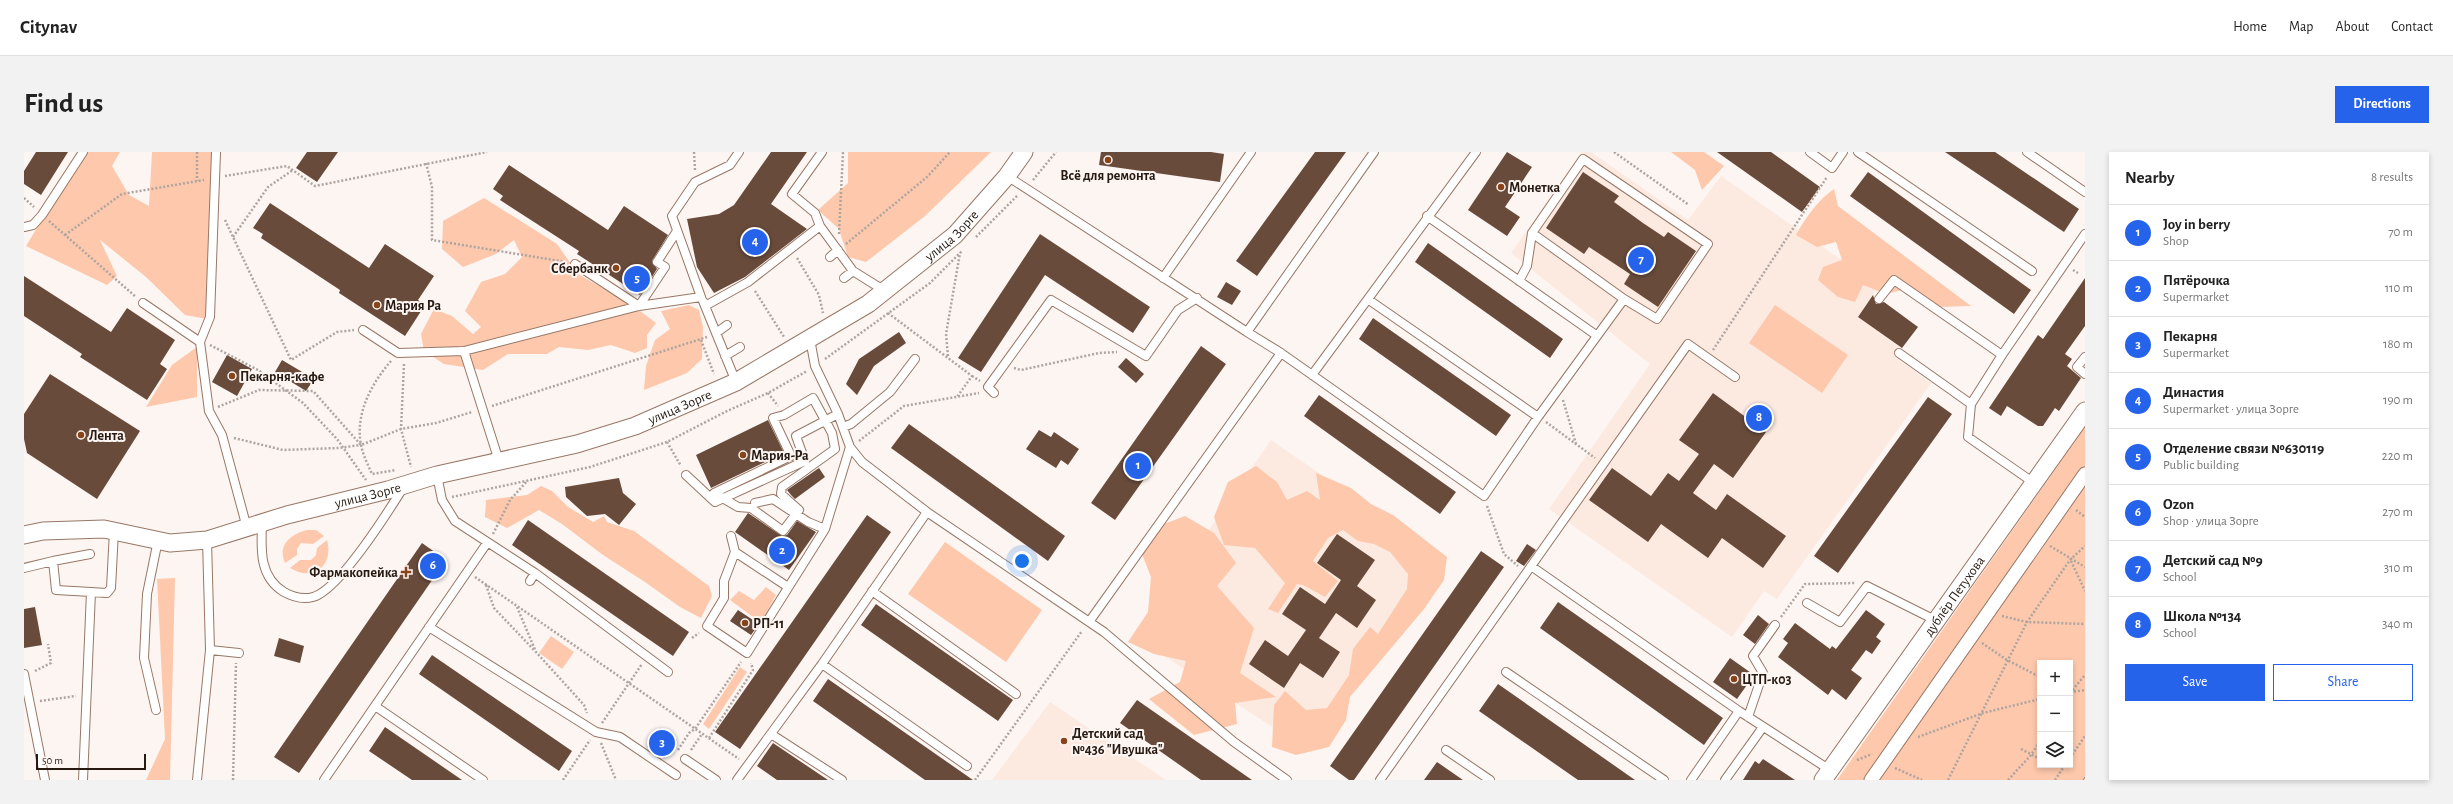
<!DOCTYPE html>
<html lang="en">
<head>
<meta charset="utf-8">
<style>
	:root { --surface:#fff; --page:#f2f2f2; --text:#222; --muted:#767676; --line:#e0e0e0; --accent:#2563eb }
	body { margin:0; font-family:"Alegreya Sans",sans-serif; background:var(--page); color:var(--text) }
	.controls { position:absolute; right:12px; bottom:12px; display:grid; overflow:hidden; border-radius:0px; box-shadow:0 2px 6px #0003 }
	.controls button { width:36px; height:36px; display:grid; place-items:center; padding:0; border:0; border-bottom:1px solid var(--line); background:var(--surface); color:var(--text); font:20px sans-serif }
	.scale { position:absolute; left:12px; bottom:10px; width:110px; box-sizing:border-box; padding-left:4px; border:2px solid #261a13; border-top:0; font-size:11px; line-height:14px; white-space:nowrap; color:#261a13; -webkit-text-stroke:3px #fdf5f2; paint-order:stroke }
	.you { position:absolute; left:998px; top:409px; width:14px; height:14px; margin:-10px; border:3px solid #fff; border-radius:50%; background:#1a73e8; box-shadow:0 0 0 6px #1a73e833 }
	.badge { display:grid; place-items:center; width:26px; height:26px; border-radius:50%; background:var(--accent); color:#fff; font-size:13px; font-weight:700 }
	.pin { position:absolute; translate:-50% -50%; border:2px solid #fff; box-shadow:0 1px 4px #0006 }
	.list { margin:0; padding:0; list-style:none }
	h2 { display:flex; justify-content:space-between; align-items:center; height:52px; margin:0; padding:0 16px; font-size:17px }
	h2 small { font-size:13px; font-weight:400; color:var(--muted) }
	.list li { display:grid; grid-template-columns:26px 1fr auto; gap:12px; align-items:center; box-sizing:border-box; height:56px; padding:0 16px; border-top:1px solid var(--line) }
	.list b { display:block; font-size:15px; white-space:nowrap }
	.list p { margin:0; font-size:13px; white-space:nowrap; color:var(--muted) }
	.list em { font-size:13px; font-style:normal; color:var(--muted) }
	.actions { display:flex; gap:8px; padding:12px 16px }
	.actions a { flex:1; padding:9px 0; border:1px solid var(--accent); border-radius:0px; text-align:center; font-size:14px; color:var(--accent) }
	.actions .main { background:var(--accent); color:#fff }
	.icon { flex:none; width:22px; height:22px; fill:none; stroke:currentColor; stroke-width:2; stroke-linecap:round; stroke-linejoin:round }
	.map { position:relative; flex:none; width:2061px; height:628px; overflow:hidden; border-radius:0px }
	header { display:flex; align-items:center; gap:24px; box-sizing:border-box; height:56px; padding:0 20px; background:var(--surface); border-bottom:1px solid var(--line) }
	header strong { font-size:19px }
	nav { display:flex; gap:22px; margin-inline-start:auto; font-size:14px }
	.intro { display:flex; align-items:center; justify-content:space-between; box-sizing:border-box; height:96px; padding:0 24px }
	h1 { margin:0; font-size:28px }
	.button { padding:10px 18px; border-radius:0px; background:var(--accent); color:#fff; font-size:14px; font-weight:700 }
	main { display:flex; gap:24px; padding:0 24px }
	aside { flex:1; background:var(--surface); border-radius:0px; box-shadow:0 2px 6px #0003 }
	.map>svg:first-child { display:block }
	.built { fill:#fceae1 }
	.green { fill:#fdc8ab; fill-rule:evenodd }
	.building { fill:#694b3b }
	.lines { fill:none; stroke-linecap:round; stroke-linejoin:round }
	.service-casing { stroke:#987766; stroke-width:10 }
	.pedestrian-casing { stroke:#987766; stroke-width:15 }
	.minor-casing { stroke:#987766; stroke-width:19 }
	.path { stroke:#aea5a0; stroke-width:2.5; stroke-dasharray:2 2; stroke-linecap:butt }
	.service { stroke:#fff; stroke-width:8 }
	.pedestrian { stroke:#fff; stroke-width:13 }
	.minor { stroke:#fff; stroke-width:17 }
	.tram { stroke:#958b86; stroke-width:1 }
	.poi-dot { fill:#884418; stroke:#fdf5f2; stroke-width:1.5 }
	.labels { text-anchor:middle; stroke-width:4; stroke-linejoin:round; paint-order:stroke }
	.poi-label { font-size:14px; font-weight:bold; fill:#261a13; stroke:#fdf5f2; text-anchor:start }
	.street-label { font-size:14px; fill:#261a13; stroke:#fdf5f2 }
</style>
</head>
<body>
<header>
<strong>Citynav</strong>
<nav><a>Home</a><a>Map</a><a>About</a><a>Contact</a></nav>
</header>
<div class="intro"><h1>Find us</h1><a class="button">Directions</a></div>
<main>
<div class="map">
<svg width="2061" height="628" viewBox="0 0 2061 628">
	<rect width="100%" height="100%" fill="#fdf5f2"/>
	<path class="built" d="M1558,0H1567L1664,68L1697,24L1855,134L1834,165L1878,197L1872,206L1907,231L1753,447L1740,439L1708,485L1525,357L1626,212L1487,101Z
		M1247,288L1414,403L1279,595L1111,485Z
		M1026,550L1142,628H968Z"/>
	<path class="green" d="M59,0H96L88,14L105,43L125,54L128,0H188L183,167L161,163L122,125L76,88L93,124L83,133L2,94Z
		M824,0H967L901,64L842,110L824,105L815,77L794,58L824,31Z
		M1647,0H1680L1700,14L1678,38L1671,18Z
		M1810,37L1814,54L1947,154L1914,155L1886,136L1862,142L1839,133L1831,150L1814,145L1794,128L1799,115L1818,108L1812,90L1793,95L1772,83C1782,65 1794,48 1810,37Z
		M460,46L533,92L554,122L608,153L632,171L623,183V196L611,201L587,193L564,198L535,195L523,202H484L459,218L420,212L400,199L397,182L410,157L428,164L449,182L457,175L441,159L457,130L481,122L498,105L490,88L472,102L439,115L418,97L419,69Z
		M665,153L675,158L679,175L678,207L663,221L620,238L622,214L631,188L646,177L637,159Z
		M1751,153L1824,203L1798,241L1725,191Z
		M173,195V245L122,255L148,213Z
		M2061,275V628H1813ZM2016,511H2046V613H2016Z
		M1232,314L1253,330L1263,348L1283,339L1296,348L1292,321L1327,336L1347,352L1369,363L1423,405L1420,428L1400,457L1326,545L1322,568L1305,595L1272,603L1248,595L1250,553L1261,539L1282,558L1303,556L1325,523L1329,497L1346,475L1354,482L1383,437L1384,422L1366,400L1350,392L1334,389L1319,378L1304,386L1289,409L1314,429L1301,445L1279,433L1273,432L1254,461L1244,457L1261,431L1231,396L1200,393L1190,365L1204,330Z
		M517,334L528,339L544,355L569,370L580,364L583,370L610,379L685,434L688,444L677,466L656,455L621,430L579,403L538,372L515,358L483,376L461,365L462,348L503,343Z
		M1161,364L1190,381L1212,411L1193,434L1230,476L1216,521L1252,545L1211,551L1213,572L1170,583L1125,547L1156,530L1162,509L1130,502L1104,490L1124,460L1127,425L1118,402L1140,372Z
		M283,378H292L300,384L289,392L277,391L273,397V403L261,411C253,393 267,382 283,378Z
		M303,388C310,414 289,430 266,416L276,408H287L292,403L293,396Z
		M921,390L1018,458L982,510L884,442Z
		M151,426L146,628H122L141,587L133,427Z
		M742,435L752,443L737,471L706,448L715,439L730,448Z
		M527,484L550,500L538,517L515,501Z
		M716,515L723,520L685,577L679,572Z"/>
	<path class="building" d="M12,0H44L17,43L0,32V19Z
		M283,0H314L293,30L272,16Z
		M747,0H783L747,52L783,77L721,125L690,141L673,115L663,67L695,62L710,53Z
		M1077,0H1187L1200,2L1196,30L1075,13Z
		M1291,0H1322L1233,124L1212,109Z
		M1483,0L1508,15L1481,55L1496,65L1483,84L1444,58Z
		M1693,0H1747L1796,35L1778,60Z
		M1921,0H1971L2055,57L2040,80Z
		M485,13L584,78L600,54L644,83L628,109L633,117L616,143L553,102L555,99L476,48L479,44L469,37Z
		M1559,20L1595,44L1590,50L1619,71L1640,85L1644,80L1672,99L1634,155L1600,132L1606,122L1565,95L1560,102L1522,76Z
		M1844,20L2007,138L1990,162L1826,44Z
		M246,51L345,116L361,92L410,124L394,148L401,153L381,184L315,141L316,138L237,86L239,82L229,76Z
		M1016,82L1126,155L1109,181L1021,123L957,220L934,206Z
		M1404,91L1539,187L1526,206L1391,110Z
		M0,124L87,180L103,156L151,188L136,212L143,217L123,248L56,205L58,202L0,164Z
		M2061,126V174L2041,202L2048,207L2043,214L2057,226L2035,259L2031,256L2019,274H2014L1983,254L1977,264L1965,256L2014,183L2019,187Z
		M1202,130L1217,139L1208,153L1193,145Z
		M1849,143L1852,152L1860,150L1894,175L1878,196L1834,165Z
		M1349,166L1487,263L1472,284L1335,187Z
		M875,180L882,191L850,214L833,243L822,232L835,207Z
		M1177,194L1202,212L1091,368L1067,351Z
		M203,203L228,217L213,244L188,230Z
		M1102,206L1120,222L1112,231L1094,215Z
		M258,208L290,227L282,239L251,220Z
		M26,222L116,279L73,347L3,301L0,287V262Z
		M1689,241L1742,280L1709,326L1690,312L1669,341L1692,358L1703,342L1762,384L1739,416L1698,386L1684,406L1637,372L1624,390L1565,348L1588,316L1627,344L1644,321L1655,329L1675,302L1655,288Z
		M1295,243L1432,340L1416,362L1280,264Z
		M1904,245L1928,262L1814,421L1790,404Z
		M744,268L760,301L687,336L672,303Z
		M885,272L1041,384L1024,409L867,296Z
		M1015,278L1027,285L1030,280L1055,297L1044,313L1037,308L1032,316L1002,297Z
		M795,316L801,325L771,347L767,343L763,338Z
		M595,326L599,341L612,352L595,373L581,362L563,364L542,345L541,335Z
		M724,361L758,384L763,383L773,369L792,380L765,418L711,380Z
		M843,363L867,380L716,597L691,580Z
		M504,368L665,480L649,504L488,393Z
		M1313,382L1351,408L1333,434L1352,448L1333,476L1312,461L1295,486L1316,500L1299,526L1276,511L1260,536L1225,512L1241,488L1264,504L1282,478L1258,462L1276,435L1301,452L1317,428L1293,411Z
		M398,391L422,408L275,621L250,605Z
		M1503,392L1512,398L1500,414L1492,409Z
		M1457,399L1480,415L1330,628H1325L1306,614Z
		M1534,450L1699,566L1680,593L1516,476Z
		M852,452L989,548L974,569L837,473Z
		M11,455L18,493L0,496V457Z
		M714,458L735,472L727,483L706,469Z
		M1842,458L1861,472L1852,485L1857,489L1848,502L1842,498L1827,518L1838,526L1822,548L1808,537L1804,543L1754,505L1764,491L1759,487L1771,471L1806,497L1808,494L1812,497Z
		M1734,463L1745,472L1731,492L1719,483Z
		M255,486L280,494L276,511L250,504Z
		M408,503L548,599L535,619L395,522Z
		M1706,506L1730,523L1713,547L1689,530Z
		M804,527L949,628H901L789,549Z
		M1474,532L1611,628H1554L1455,559Z
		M1113,548L1228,628H1177L1096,571Z
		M361,575L438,628H388L345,599Z
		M636,576L653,588L640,606L623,594Z
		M749,591L804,628H753L733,614Z
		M1739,607L1771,628H1719L1731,609L1735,612Z
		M1413,610L1439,628H1400Z"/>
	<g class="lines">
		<g class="service-casing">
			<path id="service" d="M798,0L768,42L791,61L796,74L829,119L861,139
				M1786,0L1808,16L1819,0
				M1834,0L2008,119
				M2003,0L2061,40
				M983,24L1223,180L1350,0
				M1403,64L1572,183
				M0,75L9,73L18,63L59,0
				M653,79L633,110L641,115L615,154L677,145L648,64L671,30L706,13L715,0
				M1508,81L1559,7L1684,92L1633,167L1600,147
				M806,105L814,98
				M551,112L615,154
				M820,126L829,119
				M1139,126L1227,0
				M1855,147L1870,128L1978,203
				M1345,148L1514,265
				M679,149L712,230
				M119,151L176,190L185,259L198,283L223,376
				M681,154L724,130L796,74
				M339,178L374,201L440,199L615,154
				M692,181L703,173
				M786,187L791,214L814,262L826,295L838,310L903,360L1080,480L1210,590L1263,628
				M176,190L186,165L192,0
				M440,199L475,309
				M1257,201L1460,344L1514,265L1600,147L1508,81L1503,114L1495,129
				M1875,201L1947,252
				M701,204L716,195
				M2061,205L2053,215L2061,222
				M1288,223L1452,0
				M970,241L964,235L1027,148L1122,204L1154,158L1173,146
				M789,246L808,281L811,297L758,335L757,342L775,358L759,379L727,356L714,355L690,341L767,304L749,266L760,263Z
				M819,275L827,272L866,240L891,207
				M413,323L418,348L431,369L511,421L644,520
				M662,323L691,350L781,309L772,284L814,262
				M2010,331L1944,285L1947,252L1978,203L2061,82
				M731,351L749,347L784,370L801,377
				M238,372C237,397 235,425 260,440C269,445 278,448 289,445C315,438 364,360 379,336
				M707,384L711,400L764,435
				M711,400L700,429V446L683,474L723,501L801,377L826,295
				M29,409L66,402
				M1507,414L1715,559
				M0,416L29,409L32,438L67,440
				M506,429L511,421
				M848,439L992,542
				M1783,451L1816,470L1843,434L1913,469
				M1065,470L1257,201L1223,180
				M405,475L572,580L596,585L652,623
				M186,498L215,501
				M798,512L943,614
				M1482,520L1640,628
				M0,522L21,628
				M351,554L459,628
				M132,558L120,506L123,442L134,388
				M1724,565L1739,521L1729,504L1751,473
				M747,582L818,628
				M1422,598L1466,628
				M661,607L692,628
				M59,628L67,440L83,441L87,436L90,379
				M173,628L186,498L183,388
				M300,628L463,391
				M713,628L798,512L903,360
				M1356,628L1664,192L1711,225
				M1667,628L1715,559L1806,618
				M1701,628L1739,575"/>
		</g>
		<g class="pedestrian-casing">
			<path id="pedestrian" d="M1847,628L2061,322"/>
		</g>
		<g class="minor-casing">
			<g id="minor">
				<path id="s1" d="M0,383L19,379L80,377L146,391L183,388L263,363L364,338L413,323L553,292L611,274L712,230L844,152L931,83L983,24L1000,0"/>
				<path id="s2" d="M1799,628L2061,259"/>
			</g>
		</g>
		<path class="path" d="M173,0V29
			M670,0L671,18
			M1590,0L1665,53
			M402,11L408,35V88L542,110
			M201,24L263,14L291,34L463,0
			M1009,28L1032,0
			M0,46L10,55
			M201,68L267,208L313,180L330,178
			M25,69L112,145
			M815,82L819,0
			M41,83L98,42L180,28
			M209,85L244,35L269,18
			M952,85L994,43
			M822,92L903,25L926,0
			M773,106L795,143L799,161
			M2049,118L2054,121
			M731,139L760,185
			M864,161L948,224L933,245
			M677,188L690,222
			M186,193L234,218L279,251L313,287L342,328
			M1689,198L1803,25
			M924,204L922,182L936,101
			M801,207L906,131L938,99
			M367,209C347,232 331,262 337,293C339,303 344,313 348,322L372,318
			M380,212L377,277L387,315
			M990,216L997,218L1075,201L1093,200
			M948,224L956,229
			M744,241L754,254
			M1539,248L1552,292
			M468,254L683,185
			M194,255L235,238L289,239L337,293L377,277L412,271L448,260
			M1522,270L1571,306
			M210,286L259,298L314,296L337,293
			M835,289L880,254L955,241
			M643,290L657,314
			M428,345L566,315L643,290L703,259L744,241L783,219
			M1463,354L1480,402L1494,414
			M2052,358L2061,365
			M469,382L486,348L504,328
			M2026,394L2061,415
			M2047,409L2061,439
			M451,425L715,607
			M462,433L470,456L510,498
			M493,455L512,500L560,553L563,561
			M1978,464L2003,470L2061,472
			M1757,465L1781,432L1831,431
			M668,486L675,481
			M1958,491L1983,508L2016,525
			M11,519L27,511L24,492
			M2046,540L2061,538
			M2046,541L2061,523
			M16,549L52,544
			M578,571L618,512
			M1894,585L1959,561L2016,547
			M685,586L729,518L727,511
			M577,591L592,628
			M1997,597L2016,607
			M654,598L665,581L671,577L717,510
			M667,598L678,582
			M2046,606L2061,584
			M1833,608L1848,602
			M1871,616L1898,628
			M209,628L212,511
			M539,628L566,588
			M951,628L1058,479
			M1924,628L2003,470L2046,408L2061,394
			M1984,628L2007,603L2016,589
			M2031,628L2041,613"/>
		<use href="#service" class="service"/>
		<use href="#pedestrian" class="pedestrian"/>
		<use href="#minor" class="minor"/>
		<path class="tram" d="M2059,628L2061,625"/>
	</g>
	<g class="poi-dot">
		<circle cx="1084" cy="8" r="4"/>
		<circle cx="1477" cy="35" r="4"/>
		<circle cx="592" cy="116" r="4"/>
		<circle cx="353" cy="153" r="4"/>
		<circle cx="208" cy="224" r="4"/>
		<circle cx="57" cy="283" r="4"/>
		<circle cx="719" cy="303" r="4"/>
		<path d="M380 414h4v4h4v4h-4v4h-4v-4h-4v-4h4z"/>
		<circle cx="721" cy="471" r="4"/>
		<circle cx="1710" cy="527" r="4"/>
		<circle cx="1040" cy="589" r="4"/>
	</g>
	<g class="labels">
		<g class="poi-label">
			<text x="1084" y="28" text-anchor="middle">Всё для ремонта</text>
			<text x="1485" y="40">Монетка</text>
			<text x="584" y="121" text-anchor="end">Сбербанк</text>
			<text x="361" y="158">Мария Ра</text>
			<text x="216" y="229">Пекарня-кафе</text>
			<text x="65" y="288">Лента</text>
			<text x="727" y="308">Мария-Ра</text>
			<text x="374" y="425" text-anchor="end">Фармакопейка</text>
			<text x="729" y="476">РП-11</text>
			<text x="1718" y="532">ЦТП-к03</text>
			<text x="1048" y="586">Детский сад<tspan x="1048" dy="16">№436 "Ивушка"</tspan></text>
		</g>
		<g class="street-label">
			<text dy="5" stroke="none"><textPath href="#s1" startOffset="1000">улица Зорге</textPath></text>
			<text dy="5" stroke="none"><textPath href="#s1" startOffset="677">улица Зорге</textPath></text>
			<text dy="5" stroke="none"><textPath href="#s1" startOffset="352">улица Зорге</textPath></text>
			<text dy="5" stroke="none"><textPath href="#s2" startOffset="226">дублёр Петухова</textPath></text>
		</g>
	</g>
</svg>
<div class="controls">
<button>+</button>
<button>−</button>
<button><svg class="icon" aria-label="layers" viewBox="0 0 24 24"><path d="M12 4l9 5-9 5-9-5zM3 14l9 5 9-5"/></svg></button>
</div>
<div class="scale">50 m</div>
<div class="you"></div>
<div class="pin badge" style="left:1114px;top:314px">1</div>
<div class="pin badge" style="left:758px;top:399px">2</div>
<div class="pin badge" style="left:638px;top:591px">3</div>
<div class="pin badge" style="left:731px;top:90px">4</div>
<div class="pin badge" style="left:613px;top:127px">5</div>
<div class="pin badge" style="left:409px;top:414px">6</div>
<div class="pin badge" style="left:1617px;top:108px">7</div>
<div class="pin badge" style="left:1735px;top:266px">8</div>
</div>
<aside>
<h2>Nearby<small>8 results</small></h2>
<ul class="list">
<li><span class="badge">1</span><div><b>Joy in berry</b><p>Shop</p></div><em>70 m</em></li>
<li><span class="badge">2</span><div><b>Пятёрочка</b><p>Supermarket</p></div><em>110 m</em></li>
<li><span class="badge">3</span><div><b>Пекарня</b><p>Supermarket</p></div><em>180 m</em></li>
<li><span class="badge">4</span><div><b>Династия</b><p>Supermarket · улица Зорге</p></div><em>190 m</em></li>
<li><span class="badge">5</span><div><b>Отделение связи №630119</b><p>Public building</p></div><em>220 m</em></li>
<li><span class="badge">6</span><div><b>Ozon</b><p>Shop · улица Зорге</p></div><em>270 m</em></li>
<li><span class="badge">7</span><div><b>Детский сад №9</b><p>School</p></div><em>310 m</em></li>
<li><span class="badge">8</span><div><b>Школа №134</b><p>School</p></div><em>340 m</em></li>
</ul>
<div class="actions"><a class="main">Save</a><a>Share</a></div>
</aside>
</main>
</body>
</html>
